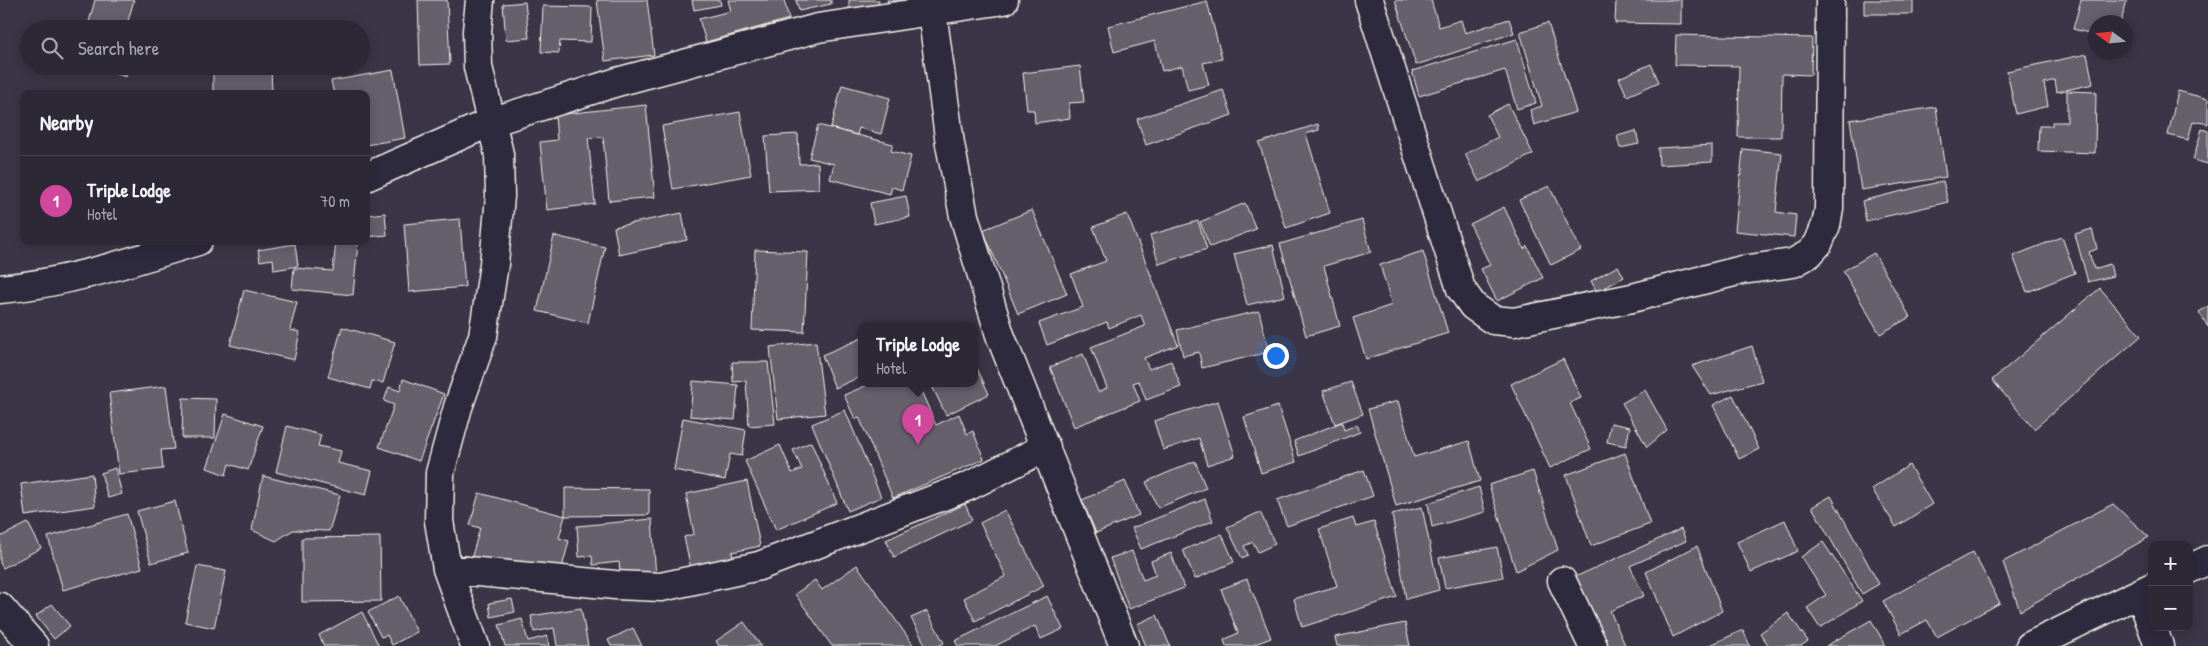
<!DOCTYPE html>
<html lang="en">
<head>
<meta charset="utf-8">
<style>
	:root { --surface:#2c2835; --page:#383441; --text:#f1f3f6; --muted:#a6a6ad; --line:#484450; --accent:#d6ab8b }
	body { margin:0; font-family:"Patrick Hand",sans-serif; background:var(--page); color:var(--text) }
	.controls { position:absolute; right:15px; bottom:15px; display:grid; overflow:hidden; border-radius:10px; box-shadow:0 2px 12px #0003 }
	.controls button { width:45px; height:45px; display:grid; place-items:center; padding:0; border:0; border-bottom:1px solid var(--line); background:var(--surface); color:var(--text); font:25px sans-serif }
	.compass { position:absolute; left:2088px; top:15px; width:45px; height:45px; border-radius:50%; background:var(--surface); box-shadow:0 2px 12px #0003; rotate:285deg }
	.you { position:absolute; left:1275px; top:355px; width:18px; height:18px; margin:-12px; border:4px solid #fff; border-radius:50%; background:#1a73e8; box-shadow:0 0 0 8px #1a73e833 }
	.badge { display:grid; place-items:center; width:32px; height:32px; border-radius:50%; background:var(--accent); color:#fff; font-size:16px; font-weight:700 }
	.pin { position:absolute; translate:-50% -41px; filter:drop-shadow(0 1px 2px #0008) }
	.pin::after { content:''; position:absolute; top:26px; width:18px; height:15px; background:inherit; clip-path:polygon(0 0,100% 0,50% 100%) }
	.popup { position:absolute; left:858px; top:322px; width:120px; height:65px; box-sizing:border-box; display:grid; place-content:center; border-radius:10px; background:var(--surface); filter:drop-shadow(0 1px 4px #0005); font-size:16px; white-space:nowrap; color:var(--muted) }
	.popup b { font-size:19px; color:var(--text) }
	.popup::after { content:''; position:absolute; left:50%; top:100%; margin-left:-10px; border:10px solid transparent; border-top-color:var(--surface) }
	.list { margin:0; padding:0; list-style:none }
	h2 { display:flex; justify-content:space-between; align-items:center; height:65px; margin:0; padding:0 20px; font-size:21px }
	h2 small { font-size:16px; font-weight:400; color:var(--muted) }
	.list li { display:grid; grid-template-columns:32px 1fr auto; gap:15px; align-items:center; box-sizing:border-box; height:90px; padding:0 20px; border-top:1px solid var(--line) }
	.list b { display:block; font-size:19px; white-space:nowrap }
	.list p { margin:0; font-size:16px; white-space:nowrap; color:var(--muted) }
	.list em { font-size:16px; font-style:normal; color:var(--muted) }
	.icon { flex:none; width:28px; height:28px; fill:none; stroke:currentColor; stroke-width:2; stroke-linecap:round; stroke-linejoin:round }
	.map { position:relative; flex:none; width:2208px; height:646px; overflow:hidden }
	.search { position:absolute; background:var(--surface); box-shadow:0 2px 12px #0003; left:20px; top:20px; width:350px; height:55px; display:flex; align-items:center; gap:12px; box-sizing:border-box; padding:0 18px; border-radius:28px; color:var(--muted); font-size:19px }
	.panel { position:absolute; background:var(--surface); box-shadow:0 2px 12px #0003; left:20px; top:90px; width:350px; height:155px; border-radius:10px }
	.map>svg:first-child { display:block }
	.building { fill:#65616c; stroke:#f4f1e8 }
	.lines { fill:none; stroke-linecap:round; stroke-linejoin:round }
	.minor-casing { stroke:#f4f1e8; stroke-width:31 }
	.minor { stroke:#2f2a3d; stroke-width:28 }
</style>
</head>
<body>
<div class="map">
<svg width="2208" height="646" viewBox="0 0 2208 646">
	<rect width="100%" height="100%" fill="#3b3647"/>
	<filter id="ink" filterUnits="userSpaceOnUse"><feTurbulence type="fractalNoise" baseFrequency=".02" numOctaves="2"/><feDisplacementMap in="SourceGraphic" scale="10" xChannelSelector="R" yChannelSelector="G"/><feConvolveMatrix kernelMatrix="1 2 1 2 8 2 1 2 1" color-interpolation-filters="sRGB"/></filter>
	<g filter="url(#ink)">
		<path class="building" d="M95,0H134L126,28L130,29H87Z
			M418,0H447L450,64L420,65Z
			M597,0H647L654,55L605,61Z
			M692,0H720L721,5L694,10Z
			M728,0H784L789,19L706,42L699,19L731,11Z
			M796,0H831V4L799,11Z
			M849,0H879L878,12L849,15Z
			M887,0H905L906,3L889,8Z
			M1395,0H1431L1439,27L1461,20L1465,33L1509,19L1514,33L1416,65Z
			M1616,0H1681V24L1615,23Z
			M1864,0H1913V14H1864Z
			M2081,0H2127L2121,22H2096V35L2073,29Z
			M1207,1L1222,59L1203,63L1209,85L1188,90L1182,66L1162,71L1155,41L1114,52L1108,26Z
			M525,2L529,38L506,40L503,4Z
			M543,6L592,7L591,42L560,41L559,53L541,52Z
			M213,22H271V29H213Z
			M1548,23L1576,112L1534,125L1530,110L1542,106L1520,32Z
			M1676,35L1812,38L1811,75L1782,74L1781,137H1738L1739,66L1675,65Z
			M1517,39L1536,103L1517,109L1505,70L1419,96L1412,71Z
			M2087,54L2093,84L2057,92L2055,80L2044,83L2048,106L2016,114L2007,71Z
			M1651,64L1659,82L1627,96L1619,78Z
			M90,66H129L126,77Z
			M213,66H271L272,94H213Z
			M1080,66L1084,102L1069,103L1070,118L1035,123L1034,110H1027L1023,73Z
			M393,70L405,138L366,145V94H334L331,81Z
			M842,85L890,98L881,134L859,128L857,135L831,128Z
			M1223,90L1232,115L1146,145L1137,119Z
			M2067,91L2096,92L2095,153L2038,151L2039,126H2052V122H2067Z
			M2178,91L2208,99V124L2193,121L2188,140L2168,135Z
			M1508,104L1533,154L1479,182L1465,154L1498,137L1487,115Z
			M646,105L655,197L609,201L603,137L588,138L595,204L547,210L540,142L557,140L555,115Z
			M1936,107L1946,177L1861,190L1850,120Z
			M740,112L751,175L673,189L662,126Z
			M1318,124L1319,130L1306,134L1330,213L1286,228L1259,143Z
			M818,125L893,144L891,151L911,156L902,190L892,187L890,194L830,179L834,164L809,158Z
			M2202,129L2208,131V164L2193,160Z
			M1636,131L1639,144L1620,148L1617,136Z
			M798,134L799,164L818,163L819,189L769,191L765,136Z
			M1712,145V162L1659,165L1658,148Z
			M1743,149L1782,153L1776,212L1796,215L1794,237L1735,231Z
			M1943,181L1948,202L1866,221L1862,201Z
			M1549,186L1581,250L1551,265L1519,200Z
			M906,196L910,217L874,224L870,203Z
			M1245,203L1256,229L1210,247L1200,222Z
			M1504,207L1524,249L1527,246L1543,278L1497,301L1481,269L1490,265L1470,224Z
			M1032,210L1067,294L1018,314L983,230Z
			M385,213L387,235L366,237V215Z
			M682,213L687,240L619,255L614,227Z
			M1127,214L1178,345L1144,358L1149,369L1171,361L1181,387L1146,400L1139,381L1133,383L1140,401L1074,427L1050,367L1083,354L1098,392L1107,388L1091,347L1145,326L1141,315L1109,328L1107,322L1047,345L1039,323L1083,307L1071,274L1106,261L1093,227Z
			M460,219L465,287L409,292L404,224Z
			M1362,220L1371,252L1324,266L1340,326L1306,336L1280,244Z
			M1198,221L1207,249L1159,264L1150,235Z
			M2092,229L2097,249L2089,252L2094,269L2110,264L2113,276L2088,282L2075,234Z
			M554,236L605,247L588,323L537,311Z
			M2062,237L2075,273L2027,292L2013,256Z
			M336,241L358,243L353,295L292,289L294,268L333,271Z
			M295,244L298,266L274,270L273,259L260,261L258,250Z
			M1273,245L1285,296L1247,305L1234,254Z
			M755,250L808,252L804,332L752,330Z
			M1423,251L1448,333L1366,359L1353,318L1392,305L1380,265Z
			M1874,253L1910,317L1880,334L1843,271Z
			M1618,266L1624,277L1597,292L1591,281Z
			M2100,288L2141,336L2034,429L1992,380Z
			M244,290L297,302L290,330L300,332L294,360L230,345Z
			M2208,306V327L2199,312Z
			M1259,311L1269,352L1202,368L1199,352L1183,356L1177,330Z
			M342,327L395,342L383,383L372,381L370,389L328,377Z
			M862,338V376L835,388L822,355Z
			M816,342L825,414L778,419L770,347Z
			M1752,346L1762,381L1711,395L1692,366Z
			M1563,359L1581,398L1570,403L1591,449L1550,468L1511,384Z
			M732,362H768L775,424L749,426L746,381L733,382Z
			M974,362L989,394L946,415L931,384H974Z
			M403,379L444,394L419,461L379,447L394,405L384,401L389,387L400,391Z
			M693,381L738,385L735,420L690,416Z
			M1351,382L1363,414L1335,424L1323,391Z
			M870,384H918L936,425L959,414L967,434L973,431L984,459L893,498L859,417L855,419L844,395Z
			M166,386L174,449L161,450L163,469L119,474L109,393Z
			M1645,390L1667,430L1647,447L1622,403Z
			M1733,395L1759,449L1739,459L1713,405Z
			M183,398L216,399L215,438H182Z
			M1218,401L1235,456L1207,465L1199,438L1163,450L1154,421Z
			M1398,401L1414,457L1469,441L1480,481L1396,506L1368,409Z
			M1278,406L1296,462L1261,473L1244,417Z
			M845,410L881,497L848,511L812,424Z
			M225,414L263,426L248,470L229,464L226,475L207,468Z
			M683,418L746,430L742,456L730,454L725,480L674,470Z
			M1342,422L1344,430L1357,425L1360,432L1299,456L1294,441Z
			M1611,423L1630,427L1626,446L1607,442Z
			M287,426L321,435L318,446L341,451L338,463L372,471L366,495L276,472Z
			M811,442L837,503L776,530L745,461L780,445L792,473L802,469L793,450Z
			M1625,453L1650,524L1591,546L1566,475Z
			M1195,461L1206,488L1158,508L1146,482Z
			M1909,465L1932,504L1896,527L1872,489Z
			M115,468L122,494L108,498L101,473Z
			M1364,470L1373,496L1287,526L1277,500Z
			M1533,471L1558,550L1516,571L1489,485Z
			M92,474L95,506L25,516L21,484Z
			M263,476L340,495L329,531L293,530L276,541L252,530Z
			M747,481L760,546L732,552L733,560L691,569L684,537L694,534L686,494Z
			M1125,481L1139,515L1096,533L1082,500Z
			M1479,487L1485,512L1432,527L1428,503Z
			M565,488L649,489V515L565,516Z
			M479,493L565,516L559,538L569,541L559,579L472,556L480,528L470,525Z
			M1831,496L1879,584L1862,594L1812,507Z
			M1205,499L1213,521L1141,549L1132,528Z
			M175,501L188,553L151,563L137,511Z
			M965,504L972,520L894,557L886,540Z
			M2113,504L2149,537L2020,611L2003,562Z
			M1422,507L1439,590L1406,599L1392,514Z
			M1005,510L1044,586L975,621L964,598L1006,576L980,523Z
			M1260,512L1275,544L1258,552L1253,542L1244,546L1248,555L1242,558L1227,527Z
			M127,514L142,568L63,590L48,537Z
			M1353,518L1356,527L1374,522L1397,597L1302,627L1294,599L1337,586L1319,529Z
			M652,519L656,578L621,581L619,562L593,565L592,556L579,557L577,526Z
			M1785,520L1798,551L1751,572L1737,542Z
			M28,523L41,548L3,568L0,563V537Z
			M1681,529L1686,541L1630,566L1644,596L1610,611L1625,645L1605,646L1575,577Z
			M1222,534L1234,562L1195,579L1183,550Z
			M380,537L381,601L302,602V538Z
			M1823,542L1862,601L1820,628L1807,608L1826,595L1801,557Z
			M1697,546L1722,611L1673,637L1646,572Z
			M1497,547L1503,577L1445,588L1439,558Z
			M1132,551L1143,580L1156,575L1151,561L1171,553L1184,588L1129,609L1110,558Z
			M1973,552L2000,603L1937,637L1927,620L1901,634L1883,601Z
			M857,565L914,646H832L795,594L815,580L822,590Z
			M197,566L226,571L214,628L185,622Z
			M1247,579L1271,638L1250,646H1226L1224,640L1238,633L1221,589Z
			M399,596L417,632L392,645L387,635L381,637L368,612Z
			M1047,596L1063,629L1041,639L1035,626L995,646H958L955,641Z
			M512,599L515,612L491,617L489,603Z
			M52,604L70,626L54,639L36,616Z
			M581,608L588,646H557L554,628L534,632L531,616Z
			M927,611L944,643L938,646H926L911,618Z
			M362,612L379,646H324L319,635Z
			M1788,613L1808,641L1801,646H1769L1760,633Z
			M1157,615L1170,646H1146L1137,624Z
			M522,619L528,641L547,636L549,646H505L499,625Z
			M1871,620L1886,646H1826Z
			M744,622L761,646H719L716,641Z
			M1405,623L1410,646H1337L1335,637Z
			M633,628L642,646H611L608,640Z
			M1743,630L1750,646H1708Z"/>
		<g class="lines">
			<g class="minor-casing">
				<path id="minor" d="M932,0V12L950,144L964,216L1000,335L1124,646
					M1369,0L1461,289L1473,306L1493,320L1514,322L1632,298L1742,270L1793,263L1809,254L1818,244L1826,225L1829,209L1830,0
					M366,177L491,122L617,82L818,28L1004,0
					M0,289C69,283 132,261 198,241
					M447,569L615,585L661,587L759,566L969,486L1046,447
					M2189,569L2208,560
					M1562,581L1593,646
					M2140,593L2159,646
					M0,607L34,646
					M475,646L447,569L439,521L440,473L458,407L483,336L494,264L500,196L499,154L478,67L477,31L480,0
					M2030,646L2152,587"/>
			</g>
			<use href="#minor" class="minor"/>
		</g>
	</g>
</svg>
<div class="controls">
<button>+</button>
<button>−</button>
</div>
<svg class="compass" viewBox="-18 -18 36 36"><path d="M0-13l5 13h-10z" fill="#e53935"/><path d="M0 13l5-13h-10z" fill="#a6a6ad"/></svg>
<div class="you"></div>
<div class="pin badge" style="left:918px;top:445px;background:#d1479c">1</div>
<div class="popup"><b>Triple Lodge</b>Hotel</div>
<div class="search"><svg class="icon" aria-label="search" viewBox="0 0 24 24"><circle cx="10" cy="10" r="6"/><path d="M15 15l6 6"/></svg>Search here</div>
<section class="panel">
<h2>Nearby<small></small></h2>
<ul class="list">
<li><span class="badge" style="background:#d1479c">1</span><div><b>Triple Lodge</b><p>Hotel</p></div><em>70 m</em></li>
</ul>
</section>
</div>
</body>
</html>
